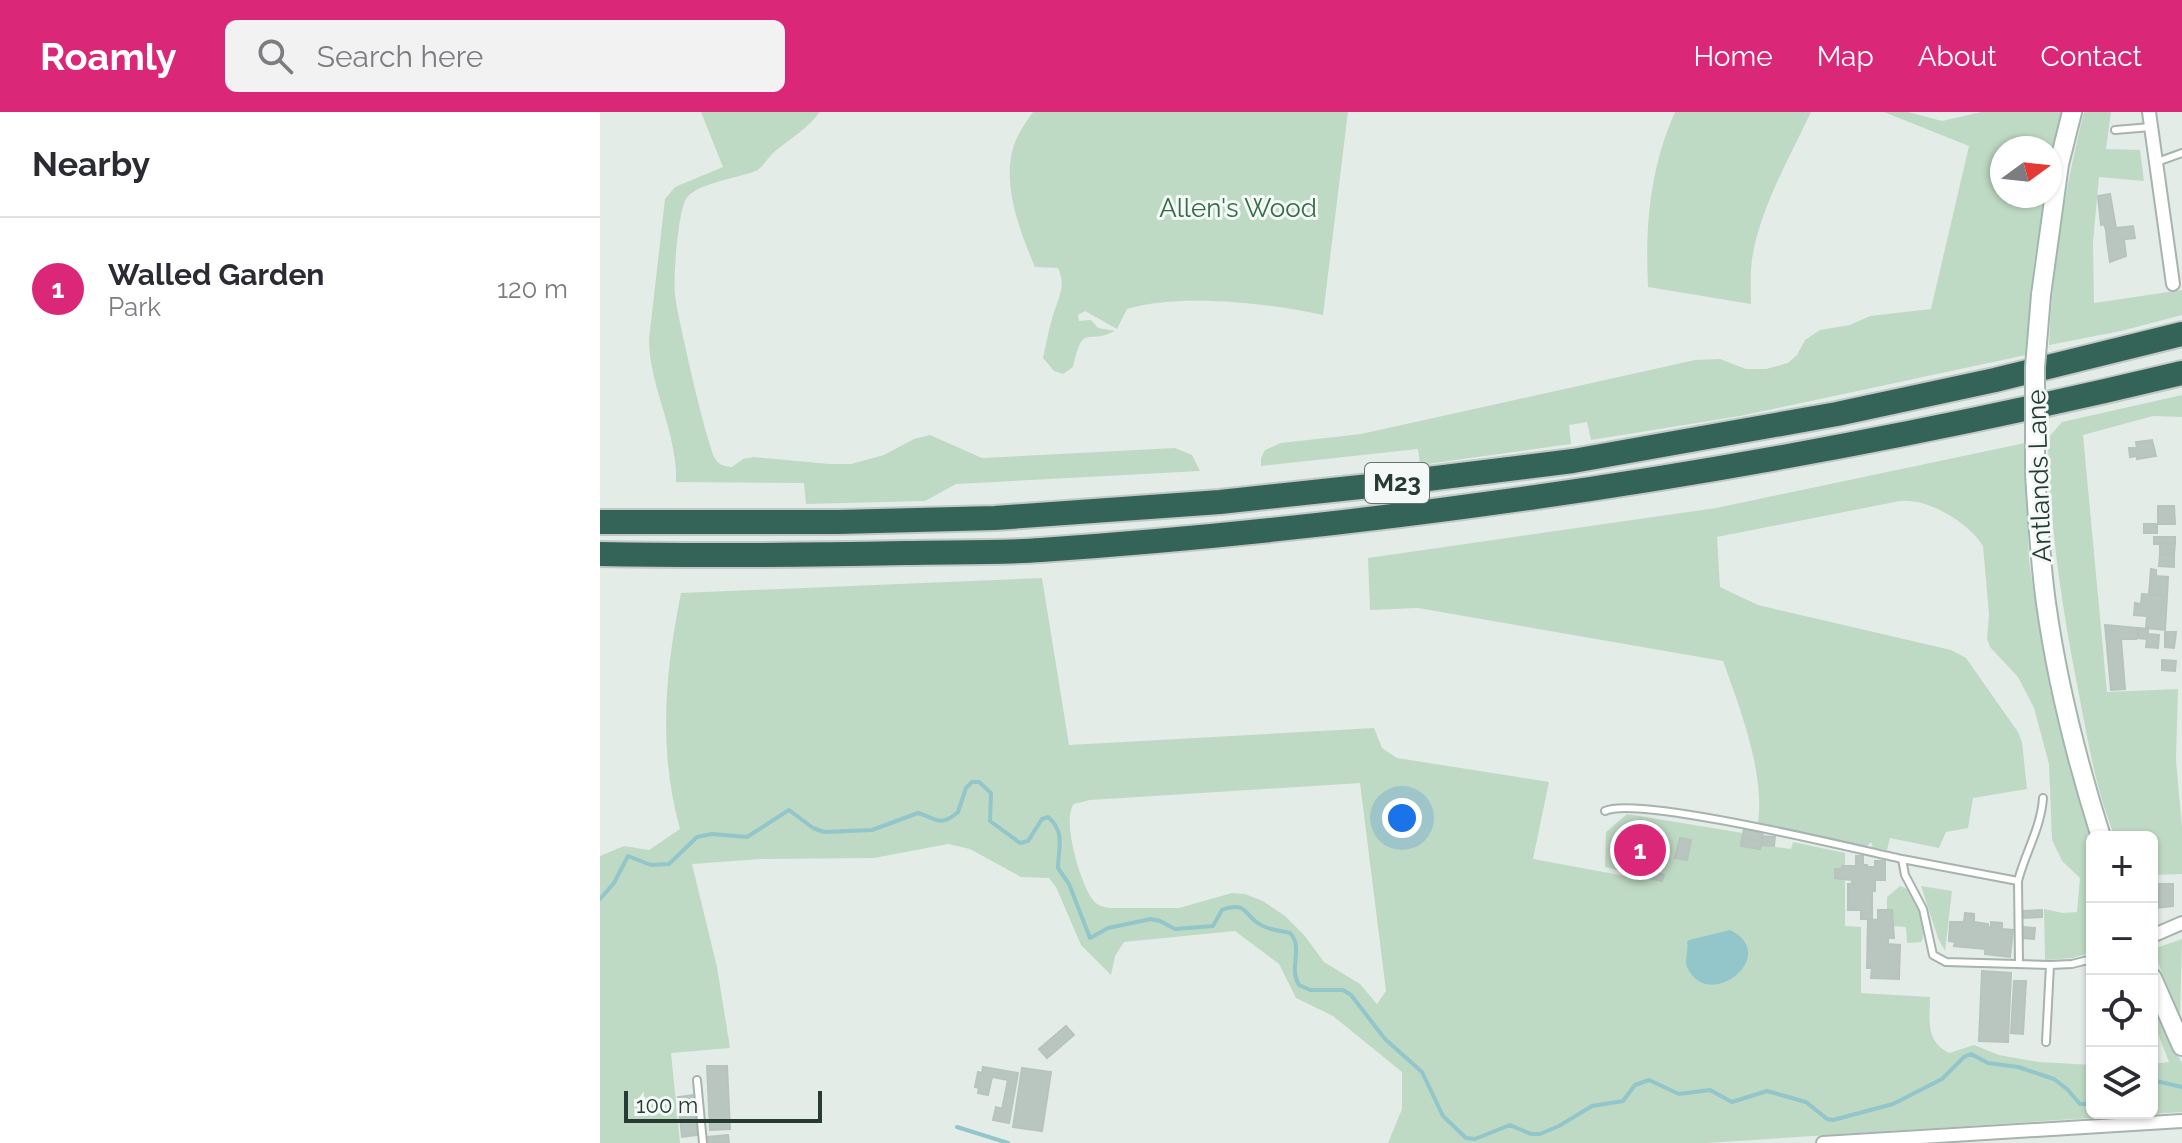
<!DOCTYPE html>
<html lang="en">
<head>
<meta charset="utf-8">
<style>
	:root { --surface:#fff; --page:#f2f2f3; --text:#2b2b33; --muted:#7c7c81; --line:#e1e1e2; --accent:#db2777 }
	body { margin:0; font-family:Raleway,sans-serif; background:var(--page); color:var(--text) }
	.controls { position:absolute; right:24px; bottom:24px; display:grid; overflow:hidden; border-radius:12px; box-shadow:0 2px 6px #0004 }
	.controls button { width:72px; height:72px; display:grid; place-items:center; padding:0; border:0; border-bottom:2px solid var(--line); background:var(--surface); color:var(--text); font:40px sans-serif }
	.compass { position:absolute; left:1390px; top:24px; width:72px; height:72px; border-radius:50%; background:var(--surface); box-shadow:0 2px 6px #0004; rotate:75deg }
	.scale { position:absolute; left:24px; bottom:20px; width:198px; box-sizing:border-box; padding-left:8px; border:4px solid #253b34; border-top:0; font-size:22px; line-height:28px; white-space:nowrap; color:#253b34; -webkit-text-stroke:6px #f4f8f6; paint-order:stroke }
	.you { position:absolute; left:802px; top:706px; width:28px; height:28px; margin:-20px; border:6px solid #fff; border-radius:50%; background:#1a73e8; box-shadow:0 0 0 12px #1a73e833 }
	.badge { display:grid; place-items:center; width:52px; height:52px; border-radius:50%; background:var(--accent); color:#fff; font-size:26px; font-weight:700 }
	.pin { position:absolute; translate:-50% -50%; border:4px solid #fff; box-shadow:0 2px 8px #0006 }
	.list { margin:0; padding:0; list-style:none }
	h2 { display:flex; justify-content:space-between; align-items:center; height:104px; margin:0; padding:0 32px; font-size:34px }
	h2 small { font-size:26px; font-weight:400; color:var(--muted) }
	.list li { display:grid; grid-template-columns:52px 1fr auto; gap:24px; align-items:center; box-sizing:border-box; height:144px; padding:0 32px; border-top:2px solid var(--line) }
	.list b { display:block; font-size:30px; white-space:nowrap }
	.list p { margin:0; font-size:26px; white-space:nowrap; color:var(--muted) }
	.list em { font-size:26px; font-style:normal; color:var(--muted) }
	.icon { flex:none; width:44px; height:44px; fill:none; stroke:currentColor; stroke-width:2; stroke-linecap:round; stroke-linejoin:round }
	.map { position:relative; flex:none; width:1582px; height:1031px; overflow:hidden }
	header { display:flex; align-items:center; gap:48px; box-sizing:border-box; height:112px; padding:0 40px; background:var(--accent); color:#fff }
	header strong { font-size:38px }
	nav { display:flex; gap:44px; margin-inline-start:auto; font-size:28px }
	.search { width:560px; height:72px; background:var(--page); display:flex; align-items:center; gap:20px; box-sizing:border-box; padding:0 28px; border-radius:12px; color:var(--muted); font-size:30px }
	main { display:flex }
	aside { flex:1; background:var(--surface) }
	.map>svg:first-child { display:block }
	.green { fill:#bfdac4; fill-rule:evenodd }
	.water { fill:#92c6ca }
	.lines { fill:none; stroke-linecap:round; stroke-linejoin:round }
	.stream { stroke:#92c6ca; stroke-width:4 }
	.building { fill:#b9c6c0; stroke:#b7c4be; stroke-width:2 }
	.lane-casing { stroke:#a7b3ae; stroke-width:10 }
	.street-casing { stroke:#a7b3ae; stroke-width:16 }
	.secondary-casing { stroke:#a3b6ae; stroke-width:22 }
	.highway-casing { stroke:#c2c8c6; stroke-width:28 }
	.lane { stroke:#fff; stroke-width:6 }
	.street { stroke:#fff; stroke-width:12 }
	.secondary { stroke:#fff; stroke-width:18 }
	.highway { stroke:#346457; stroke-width:24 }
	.secondary-bridge-casing { stroke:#a3b6ae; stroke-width:22; stroke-linecap:butt }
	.secondary-bridge { stroke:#fff; stroke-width:18 }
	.labels { text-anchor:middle; stroke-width:6; stroke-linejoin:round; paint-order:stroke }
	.shield { fill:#f4f8f6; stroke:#63746e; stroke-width:2 }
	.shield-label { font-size:24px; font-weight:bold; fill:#253b34 }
	.park-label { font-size:26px; fill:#346d46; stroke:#f4f8f6 }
	.street-label { font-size:26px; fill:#253b34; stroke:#f4f8f6 }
</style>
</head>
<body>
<header>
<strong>Roamly</strong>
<div class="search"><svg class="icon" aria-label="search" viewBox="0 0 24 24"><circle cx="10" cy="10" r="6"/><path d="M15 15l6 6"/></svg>Search here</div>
<nav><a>Home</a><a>Map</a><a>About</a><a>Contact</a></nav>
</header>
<main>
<aside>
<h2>Nearby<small></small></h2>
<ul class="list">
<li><span class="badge">1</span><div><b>Walled Garden</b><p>Park</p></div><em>120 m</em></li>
</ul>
</aside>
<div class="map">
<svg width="1582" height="1031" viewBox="0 0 1582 1031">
	<rect width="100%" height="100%" fill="#e4ece7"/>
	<path class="green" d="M101,0H220C207,17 191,26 174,40C167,46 163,57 153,60C136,66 95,72 86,87C78,101 73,166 75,183C77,202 108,339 116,348C120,354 126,354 132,355L143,347L153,345L229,352H251L284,343L314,327L330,323L382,346L575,336L592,343L600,359L356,372L325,389L206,392L204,371L76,370C78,321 49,275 49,227L65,87L75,75L123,55Z
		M433,0H748L723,203C670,191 579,181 527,197L517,217L485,199L478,203L479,209L491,208L498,216L515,219C486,234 484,209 473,255L463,262L454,259L443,246C446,233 448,220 452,207C457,188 467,175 458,156L435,155C420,120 401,71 414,33C418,21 426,10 433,0Z
		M1075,0H1211C1189,47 1160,96 1152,147C1150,162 1151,177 1151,192L1048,175C1045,114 1050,56 1075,0Z
		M1284,0H1308L1342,9L1381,0H1465L1450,67V36H1402V84H1446L1434,150L1426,243L1140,304L991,328L987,310L969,313L971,332L820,353L818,337L661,354V346L665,338L681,331L761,322L1095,248L1120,247L1146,257H1166L1188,251L1197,243L1205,228L1220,218L1250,213L1270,204L1331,197L1369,34Z
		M1484,0H1511L1506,37L1540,38L1544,69L1499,65L1493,130L1494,191L1582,178V203L1521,219L1449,233C1452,155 1465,76 1484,0Z
		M1582,283V305L1553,304L1483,323L1507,580L1578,577L1576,648L1582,715V762L1552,763V725H1515C1497,681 1489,635 1480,588C1463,502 1449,414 1448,326L1462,310Z
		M1425,331L1429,449L1438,509L1451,571L1492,725V840L1473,846L1445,848L1444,797L1463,801L1477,800L1480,766L1462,749L1452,728L1449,652L1434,596L1418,565L1390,535L1387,527L1389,502L1383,434C1368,410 1328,386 1300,389L1117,425L1120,475L1158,493L1351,538L1366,546L1418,620L1422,630L1427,677L1373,686L1368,716L1346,720L1339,736L1290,726L1287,738L1273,736L1271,730L1266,735L1158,711C1165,661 1140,596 1123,549L818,496L770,498L768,446L1116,396Z
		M442,466L469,633L774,616L782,636L797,646L949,670L933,747L1036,766V763L1005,755L1006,720L1027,702L1143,721L1141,734L1160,737L1161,733L1191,737L1193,730L1245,741V814L1261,815V881L1330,885C1330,908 1325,929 1349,941L1374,933L1399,943L1439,950L1492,953V1001H1552V952L1569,950L1552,906V897L1582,951V1000L1106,1031H788L802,997V960L733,904L696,886L679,852L635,819L524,830L515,844L511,863L481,833L456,775L449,766L421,765L370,737L348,732L274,746L161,747L92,752L117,855L130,936L71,941L80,1031H0V744L24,734L49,738L80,717C58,638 65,561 81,481ZM760,671L786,879L777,892L760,872L724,850L704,823L685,804L663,789L645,782L632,781L579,796H510C503,795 498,794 493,788C481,773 461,707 474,692L490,688Z
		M1300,774C1317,777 1330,816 1321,830L1307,831L1306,815L1291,814L1292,798H1287V785Z
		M1321,774L1352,779L1345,839L1338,826Z
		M1582,827L1580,907L1553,837Z"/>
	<path class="water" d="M1130,818C1182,843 1108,902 1087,855C1084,848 1089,839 1087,830L1089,828Z"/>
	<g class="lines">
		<path class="stream" d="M0,787L14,771L28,744L51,753L69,752L97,725L112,722L147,725L189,698L213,716L224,720L272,718L318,701C336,706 340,716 358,700L366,676L372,670H379L391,681L390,709L420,731L428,729L442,707L448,705C466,720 458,737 458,756L469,772L490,826L508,816L551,807L560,809L575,817L613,814L622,798C649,788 644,806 663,814C671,818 681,819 690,821C704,836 688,856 699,873L710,878H743L751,883L785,927L822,960L843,1004L866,1026L875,1027L910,1013L931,1022H940L959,1014L992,994L1023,989L1035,973L1049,968L1079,982L1110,978L1132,990L1167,979L1206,990L1227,1007L1233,1008L1293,992L1342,967L1364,945L1371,942L1388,951L1418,955L1454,967L1467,977L1480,992H1492
			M1552,968L1582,975
			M357,1015L408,1031"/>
	</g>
	<path class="building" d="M1510,82L1516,116L1533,114L1535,126L1507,129L1506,118L1504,112L1501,113L1498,84Z
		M1524,127L1526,144L1510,150L1507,129Z
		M1552,328L1556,344L1537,347V344L1530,345L1529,336H1537L1536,330Z
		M1558,394H1574L1575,412H1558Z
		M1544,412H1557V421H1544Z
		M1554,425H1575V432H1554Z
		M1560,432H1575L1574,442H1560Z
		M1560,442H1574V455L1559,454Z
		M1551,457L1556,458V464L1568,465L1567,484L1549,482Z
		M1542,482L1567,484L1565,518L1546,516L1547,504L1534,503L1535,491L1541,492Z
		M1505,513L1537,516L1536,527H1521L1525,577L1511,578Z
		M1539,516L1548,517V522L1559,523L1558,536L1546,535L1547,527L1538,526Z
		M1565,520H1576L1574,536L1565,535Z
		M1562,548L1576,549L1575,559L1562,558Z
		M1144,717L1163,720L1162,730L1142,726Z
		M1162,724L1175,725L1174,734L1161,733Z
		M1080,726L1091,728L1087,748L1075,746Z
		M1142,726L1162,730L1160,737L1141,734Z
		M1256,744H1263V753H1267V755H1275V749H1285V768H1275V779H1272V807H1261V798H1248V772H1252V768L1235,766V757H1242V754H1256Z
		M1038,757L1064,763L1062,769L1037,763Z
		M1554,772H1573V794L1555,796V786H1552Z
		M1278,798H1292L1294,826H1288V832L1300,833L1299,867L1271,866L1272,856H1267L1268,807L1278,808Z
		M1442,798V805L1423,806V799Z
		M1365,801L1374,802V810L1388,812V815H1391V810L1402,811V817L1413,818L1410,845L1385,842V837L1354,834L1355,830L1349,829L1350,810H1364Z
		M1423,815L1435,816L1434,827L1422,826Z
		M1382,859L1411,861L1408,930L1379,929Z
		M1414,869H1426L1423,922L1411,921Z
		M466,914L474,923L447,946L439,937Z
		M107,954H127L130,1017L110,1018Z
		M383,955L418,961L409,1011L393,1008L396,995L402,997L408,968L392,965L388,983L378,981L379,976L375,975L378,960L382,961Z
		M422,956L451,960L442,1019L413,1015Z
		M93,983L98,1023L82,1025L78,985Z
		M128,1023L129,1031H107V1025Z"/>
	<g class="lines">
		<g class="lane-casing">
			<path id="lane" d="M1515,18L1551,15
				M1557,50L1582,41
				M1005,699C1036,683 1256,737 1302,747L1305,763L1323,797L1333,843L1346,850L1450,853
				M1302,747L1418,769C1425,741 1441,716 1443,686
				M1418,769L1419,852
				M1446,930L1450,853L1472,852L1492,847
				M97,968L103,1031"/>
		</g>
		<g class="street-casing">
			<path id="street" d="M1549,0L1573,172
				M1552,824L1582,811
				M1223,1031L1582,1009"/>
		</g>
		<g class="secondary-casing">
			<path id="secondary" d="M1441,183L1459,52L1472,0
				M1435,362C1438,405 1440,449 1446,491C1457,570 1477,649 1501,725
				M1552,866L1582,934"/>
		</g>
		<g class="highway-casing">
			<path id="highway" d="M0,410H238L395,406L620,390L779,373L973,349L1237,302L1395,268L1582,222
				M0,442C102,444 203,443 305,441C350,440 396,441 441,438C826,411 1207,351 1582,261"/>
		</g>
		<use href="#lane" class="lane"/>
		<use href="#street" class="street"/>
		<use href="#secondary" class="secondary"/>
		<use href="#highway" class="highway"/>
		<g class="secondary-bridge-casing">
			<path id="secondary-bridge" d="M1435,362V255L1441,183"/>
		</g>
		<use href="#secondary-bridge" class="secondary-bridge"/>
	</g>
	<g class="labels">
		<rect class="shield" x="765" y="351" width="64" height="40" rx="6"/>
		<g class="shield-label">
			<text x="797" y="379">M23</text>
		</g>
		<g class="park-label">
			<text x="638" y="105">Allen's Wood</text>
		</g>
		<g class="street-label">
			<text transform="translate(1439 364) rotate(-92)" y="9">Antlands Lane</text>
		</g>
	</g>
</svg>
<div class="controls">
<button>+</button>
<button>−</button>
<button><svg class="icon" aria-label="locate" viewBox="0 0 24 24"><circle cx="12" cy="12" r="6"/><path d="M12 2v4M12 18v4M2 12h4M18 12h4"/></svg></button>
<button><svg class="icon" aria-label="layers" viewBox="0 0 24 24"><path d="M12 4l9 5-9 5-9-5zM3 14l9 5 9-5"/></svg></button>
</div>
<svg class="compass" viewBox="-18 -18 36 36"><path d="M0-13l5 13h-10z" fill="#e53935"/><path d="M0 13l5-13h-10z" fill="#7c7c81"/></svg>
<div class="scale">100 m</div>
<div class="you"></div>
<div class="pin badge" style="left:1040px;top:738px">1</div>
</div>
</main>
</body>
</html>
